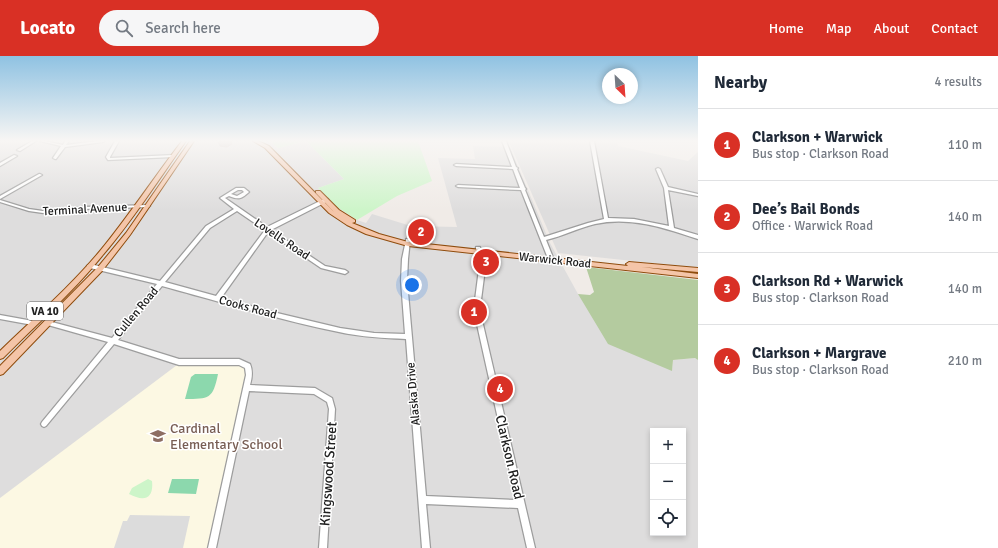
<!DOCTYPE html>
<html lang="en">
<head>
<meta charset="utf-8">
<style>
	:root { --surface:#fff; --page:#f6f6f7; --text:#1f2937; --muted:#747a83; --line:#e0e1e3; --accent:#d93025 }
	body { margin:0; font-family:Signika,sans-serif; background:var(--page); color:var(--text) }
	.controls { position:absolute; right:12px; bottom:12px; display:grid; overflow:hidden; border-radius:0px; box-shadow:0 2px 6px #0003 }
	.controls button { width:36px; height:36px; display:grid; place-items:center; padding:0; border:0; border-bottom:1px solid var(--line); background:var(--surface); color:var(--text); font:20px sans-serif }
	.compass { position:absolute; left:602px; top:12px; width:36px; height:36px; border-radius:50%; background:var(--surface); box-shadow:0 2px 6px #0003; rotate:155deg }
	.you { position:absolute; left:412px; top:229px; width:14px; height:14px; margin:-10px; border:3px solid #fff; border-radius:50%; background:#1a73e8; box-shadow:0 0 0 6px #1a73e833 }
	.badge { display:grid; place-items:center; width:26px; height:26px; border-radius:50%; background:var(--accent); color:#fff; font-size:13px; font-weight:700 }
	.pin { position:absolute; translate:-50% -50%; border:2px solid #fff; box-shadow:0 1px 4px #0006 }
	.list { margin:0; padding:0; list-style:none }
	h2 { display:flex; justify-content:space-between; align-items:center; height:52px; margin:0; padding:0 16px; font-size:17px }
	h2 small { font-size:13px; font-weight:400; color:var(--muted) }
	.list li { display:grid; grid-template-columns:26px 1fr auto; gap:12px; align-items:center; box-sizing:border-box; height:72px; padding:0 16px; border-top:1px solid var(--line) }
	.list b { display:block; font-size:15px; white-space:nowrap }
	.list p { margin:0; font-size:13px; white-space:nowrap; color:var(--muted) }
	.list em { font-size:13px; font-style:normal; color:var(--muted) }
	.icon { flex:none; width:22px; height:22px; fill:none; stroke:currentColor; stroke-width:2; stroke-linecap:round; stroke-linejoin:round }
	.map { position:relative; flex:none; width:698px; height:492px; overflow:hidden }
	header { display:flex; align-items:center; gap:24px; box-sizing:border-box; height:56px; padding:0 20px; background:var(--accent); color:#fff }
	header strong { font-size:19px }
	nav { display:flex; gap:22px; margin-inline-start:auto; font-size:14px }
	.search { width:280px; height:36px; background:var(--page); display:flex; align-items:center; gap:10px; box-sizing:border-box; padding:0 14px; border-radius:22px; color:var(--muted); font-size:15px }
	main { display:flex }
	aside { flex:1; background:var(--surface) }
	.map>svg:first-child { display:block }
	.residential { fill:#dedddd; fill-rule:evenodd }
	.education { fill:#fcf8e3 }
	.forest { fill:#b4cb9f }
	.park { fill:#cdf5c9 }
	.pitch { fill:#8cd8ad }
	.parking { fill:#dcdcdc }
	.building { fill:#c0b6b4; stroke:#c0b0ab }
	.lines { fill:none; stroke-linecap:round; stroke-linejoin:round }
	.minor-casing { stroke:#9d9d9d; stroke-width:2.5 }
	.major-casing { stroke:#8f4c0d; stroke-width:2 }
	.minor { fill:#fff; fill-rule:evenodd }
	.major { fill:#f4c5a8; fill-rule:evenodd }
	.labels { text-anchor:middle; stroke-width:3; stroke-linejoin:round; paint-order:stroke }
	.shield { fill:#fff; stroke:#636363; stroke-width:1 }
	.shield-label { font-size:11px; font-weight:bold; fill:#202020 }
	.street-label { font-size:12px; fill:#202020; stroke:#fff }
	.near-education-label { font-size:14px; fill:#785e54; stroke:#fff; text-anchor:start }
	.near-street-label { font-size:14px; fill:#202020; stroke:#fff }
</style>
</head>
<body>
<header>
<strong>Locato</strong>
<div class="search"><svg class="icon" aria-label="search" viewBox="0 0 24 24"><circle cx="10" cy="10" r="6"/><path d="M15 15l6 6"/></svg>Search here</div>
<nav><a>Home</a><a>Map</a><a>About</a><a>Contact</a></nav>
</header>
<main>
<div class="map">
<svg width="698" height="492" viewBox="0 0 698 492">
	<rect width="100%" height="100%" fill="#f0ebe7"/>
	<path class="residential" d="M0,85H270L278,92L306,85L344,123L318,132L337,151L357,164L366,167L372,158L411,170L457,171L438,102L475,103L473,90L510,91L550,187L578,238L672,314L673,304L695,302L698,304V492H0ZM653,375H683V477H653Z
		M510,85H616L618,90L688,105L698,96V212L558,197L509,86Z"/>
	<path class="education" d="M236,308L241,309L247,313V318L209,492H0V442L177,309Z"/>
	<path class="forest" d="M586,211L698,224V304L695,302L673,304L672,315L608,288L578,238L590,239L594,236Z"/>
	<path class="park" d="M270,85H418L432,125L397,140L357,164L337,151L318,132L344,123L306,85L278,92Z
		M148,423L152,425C154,443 144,446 129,438L132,432Z"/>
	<path class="pitch" d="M195,318H218C213,343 209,343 185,343L191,321Z
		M172,423H199L196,438L168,437Z"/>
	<path class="parking" d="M130,459L190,460L183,492H114L123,465H127Z"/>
	<path class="building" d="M224,85H231L232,88L227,91L220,90L218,86Z"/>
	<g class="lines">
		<g class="minor-casing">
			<path id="minor" d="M32,85H36L20,95L17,94Z
				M40,85H45L63,89L65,85H69L66,89L97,85H105L103,86L65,91L56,103H55L53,102L61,90Z
				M115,85H119L110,101V102L173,99L175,100L173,101L108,104L106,101Z
				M502,85H506L516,111L518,112L517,113L525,132L526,133L525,134L544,181L588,167L604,163L590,85H594L608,162L634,163L669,170L664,132L656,113L658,112L660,113L668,131L698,138V140L668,134L674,172L698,179V183C665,172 630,160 595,168C578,172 563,180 546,184L554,204L551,206L549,205L521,134L458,131L456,130L458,129L520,132L513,113L456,110L454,109L456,108L512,111Z
				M14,99L17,100L0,110V107Z
				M39,118H40L42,119L0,143V140Z
				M236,132H244L249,136C241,143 239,144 229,140L225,142L267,171L324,143H328V145L271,174L325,210L345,214L348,216L345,218L321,212L268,176L221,242L277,257L340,272L374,277L405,278L401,225L402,203L406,184V183H410V184L408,203L407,225L426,440L516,444L476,264L475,244L479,213L476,192V191H480L485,213L481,244L482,264L535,492H527L518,452L426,448L430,492H422L406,283C384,282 361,281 339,276C279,264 221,246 162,230L118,284L179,303H239L250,308C253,315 252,322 250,329L315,332L332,342L335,353L327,492H319L329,353L327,346L314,338L249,335L216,492H208L246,319L245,312L239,309H179L114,288L46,370L44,371L42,370L41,368L42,366L108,286L48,269H46L45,267L46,265H48L112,282L157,228L90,212L87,210L88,209L90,208L160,225L206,170L234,153L220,142ZM238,134H242L244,136L237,140L231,138ZM237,155L265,174L216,240L165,226L210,172Z
				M0,144L29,153L43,155L83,151L148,149L150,150L148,151L83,153L43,157L29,155L0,146Z
				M0,259L33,265H35L36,267L35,269H33L0,263Z"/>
		</g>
		<g class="major-casing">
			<path id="major" d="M182,85H186C159,123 133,164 102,200C72,237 36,269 3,302L0,303V295C34,262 70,231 100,195C129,160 154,121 182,85Z
				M190,85H194L130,179L102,215L3,318L0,319V310L98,211L126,177Z
				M253,85H258L269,90L333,155L334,156L316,137V135H320L339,154L355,164V166L352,167L379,178L408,186L628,210L626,208L629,206L698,212V216L642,211L698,218V222L408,190L366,178L347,169L329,157L265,92Z"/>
		</g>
		<use href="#minor" class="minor"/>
		<use href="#major" class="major"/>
	</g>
	<linearGradient id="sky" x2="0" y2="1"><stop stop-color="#8fc2e2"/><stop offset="0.55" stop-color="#f8f6f4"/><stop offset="1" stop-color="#f8f6f4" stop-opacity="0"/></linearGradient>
	<rect width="698" height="154" fill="url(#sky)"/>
	<defs>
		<g id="school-bare" transform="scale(1.2)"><path d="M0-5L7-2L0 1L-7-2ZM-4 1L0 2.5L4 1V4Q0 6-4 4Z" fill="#8d6e63" stroke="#fff" stroke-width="2.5" paint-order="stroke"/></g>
	</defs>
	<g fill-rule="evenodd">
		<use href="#school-bare" x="158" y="380"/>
	</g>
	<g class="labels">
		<rect class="shield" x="27" y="246" width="36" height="18" rx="3"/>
		<g class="shield-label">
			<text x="45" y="259">VA 10</text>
		</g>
		<g class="street-label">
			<text transform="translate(85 153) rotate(-3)" y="4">Terminal Avenue</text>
			<text transform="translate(282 183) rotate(34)" y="4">Lovells Road</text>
			<text transform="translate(555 204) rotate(6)" y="4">Warwick Road</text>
			<text transform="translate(248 251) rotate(15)" y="4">Cooks Road</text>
			<text transform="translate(136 256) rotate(-50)" y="4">Cullen Road</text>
			<text transform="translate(413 338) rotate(-95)" y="4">Alaska Drive</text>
		</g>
		<g class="near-education-label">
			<text x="170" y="377">Cardinal<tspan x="170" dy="16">Elementary School</tspan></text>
		</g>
		<g class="near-street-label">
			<text transform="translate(510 401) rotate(77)" y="5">Clarkson Road</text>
			<text transform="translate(328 418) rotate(-86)" y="5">Kingswood Street</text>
		</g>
	</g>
</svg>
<div class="controls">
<button>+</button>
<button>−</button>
<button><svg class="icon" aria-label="locate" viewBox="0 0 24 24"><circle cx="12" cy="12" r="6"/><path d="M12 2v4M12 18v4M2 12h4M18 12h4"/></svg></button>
</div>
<svg class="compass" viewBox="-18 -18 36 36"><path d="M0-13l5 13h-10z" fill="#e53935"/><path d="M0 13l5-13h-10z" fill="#747a83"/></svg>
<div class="you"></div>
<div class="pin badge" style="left:474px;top:256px">1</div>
<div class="pin badge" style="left:421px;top:176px">2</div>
<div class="pin badge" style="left:486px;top:206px">3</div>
<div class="pin badge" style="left:500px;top:333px">4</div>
</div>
<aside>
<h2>Nearby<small>4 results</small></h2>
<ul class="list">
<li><span class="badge">1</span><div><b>Clarkson + Warwick</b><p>Bus stop · Clarkson Road</p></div><em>110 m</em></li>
<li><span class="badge">2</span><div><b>Dee’s Bail Bonds</b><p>Office · Warwick Road</p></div><em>140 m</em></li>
<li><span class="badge">3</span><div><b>Clarkson Rd + Warwick</b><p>Bus stop · Clarkson Road</p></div><em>140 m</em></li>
<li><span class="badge">4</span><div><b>Clarkson + Margrave</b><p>Bus stop · Clarkson Road</p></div><em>210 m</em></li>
</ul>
</aside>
</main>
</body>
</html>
